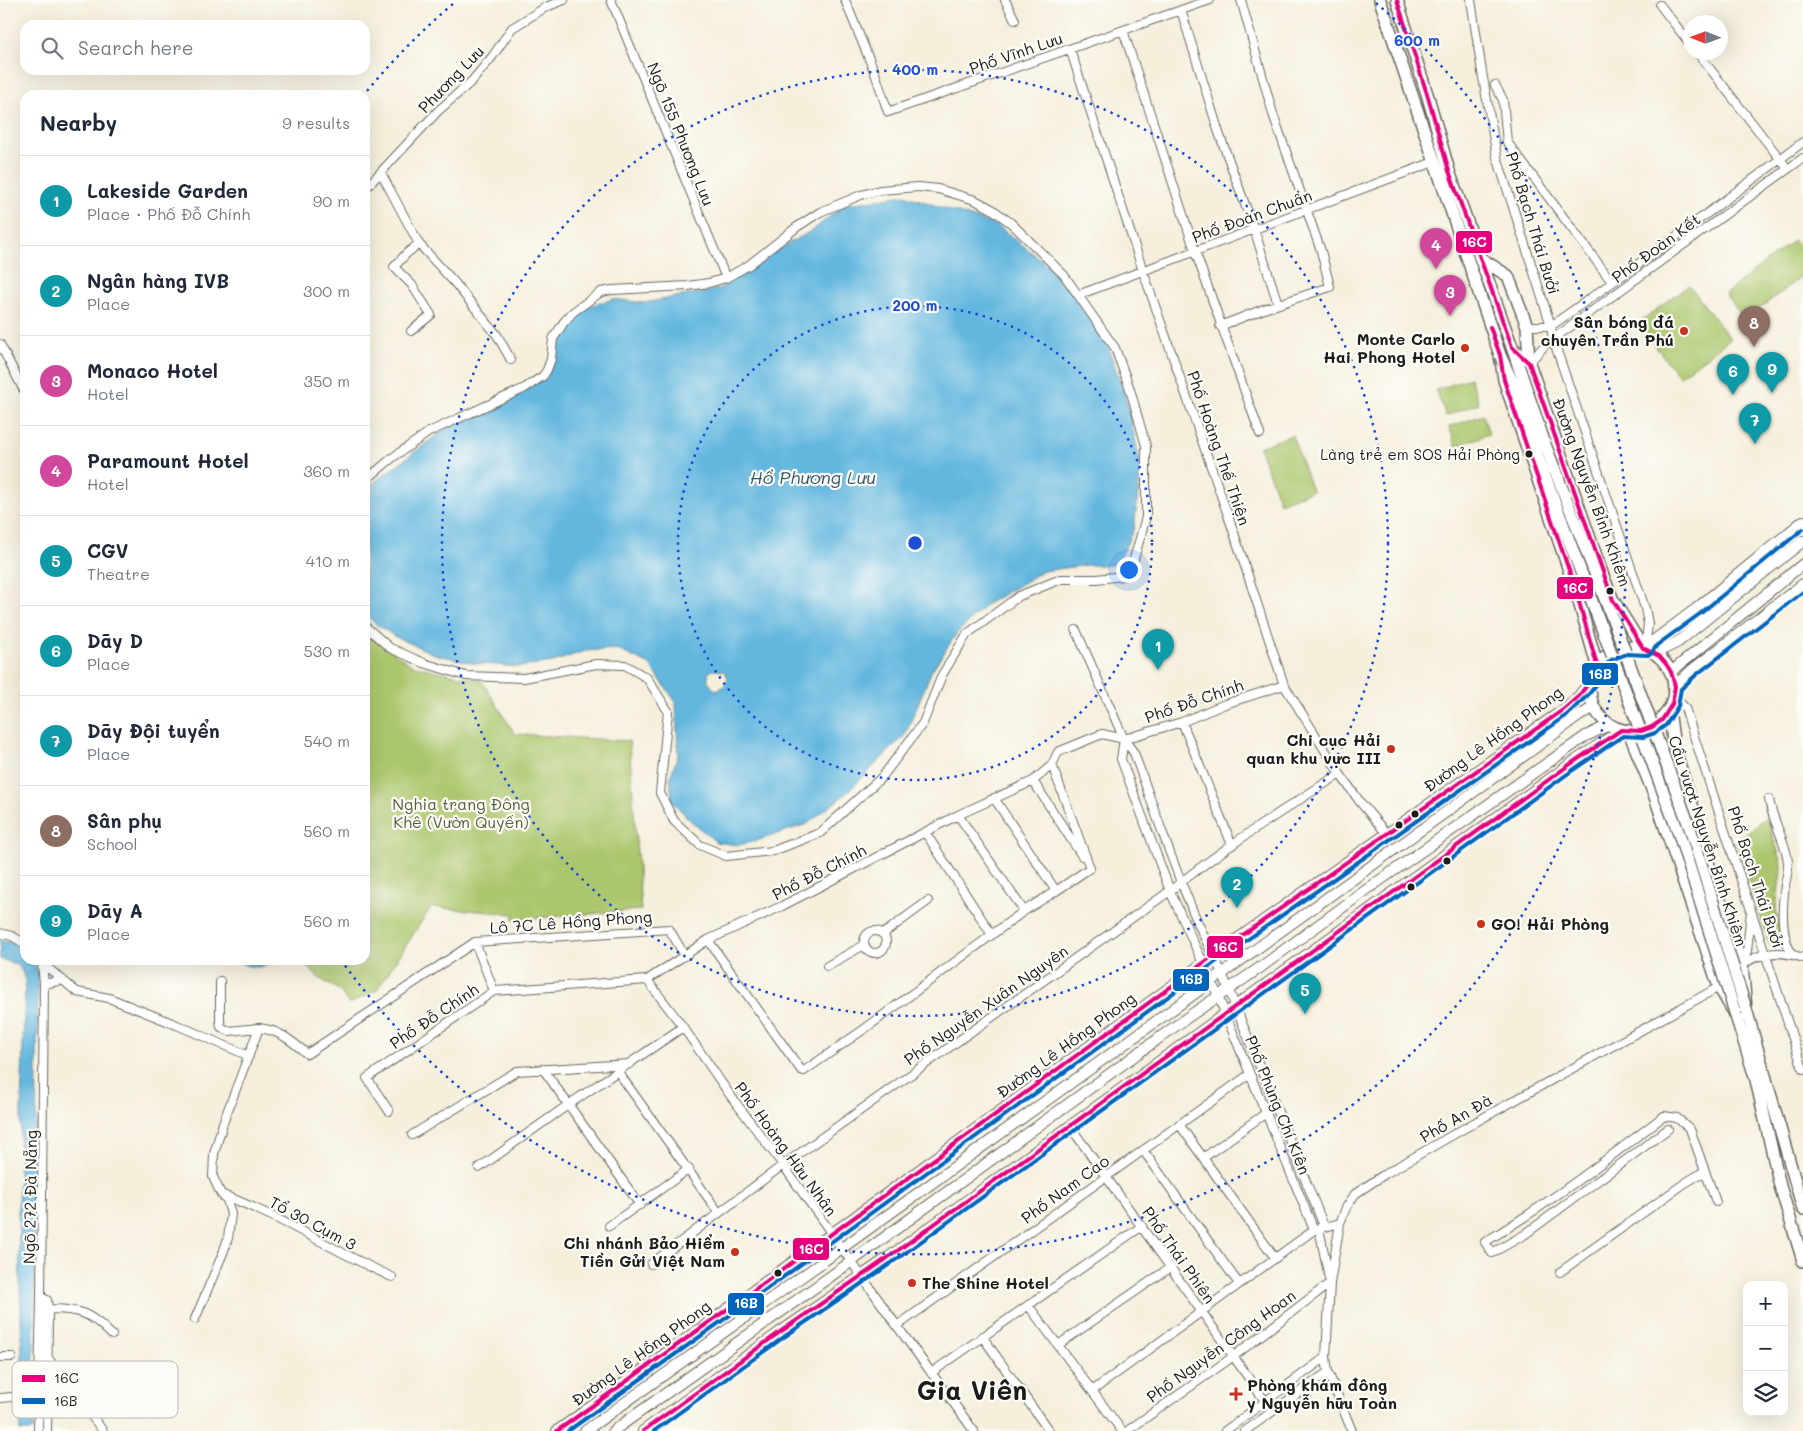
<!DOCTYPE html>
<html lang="en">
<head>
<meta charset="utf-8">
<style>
	:root { --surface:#fff; --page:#f2f2f3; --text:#1f2937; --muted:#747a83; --line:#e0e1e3; --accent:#2563eb }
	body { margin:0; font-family:Mali,sans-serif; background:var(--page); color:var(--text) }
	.controls { position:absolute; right:15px; bottom:15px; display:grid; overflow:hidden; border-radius:10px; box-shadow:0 5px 20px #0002 }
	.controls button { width:45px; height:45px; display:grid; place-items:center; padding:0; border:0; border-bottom:1px solid var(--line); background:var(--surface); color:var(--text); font:25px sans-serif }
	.compass { position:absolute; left:1683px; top:15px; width:45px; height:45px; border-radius:50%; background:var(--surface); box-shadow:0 5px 20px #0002; rotate:271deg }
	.you { position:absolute; left:1128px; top:569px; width:18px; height:18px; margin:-12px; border:4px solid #fff; border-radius:50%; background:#1a73e8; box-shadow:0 0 0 8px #1a73e833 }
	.badge { display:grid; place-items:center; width:32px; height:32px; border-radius:50%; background:var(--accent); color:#fff; font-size:16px; font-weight:700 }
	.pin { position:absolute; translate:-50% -41px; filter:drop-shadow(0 1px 2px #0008) }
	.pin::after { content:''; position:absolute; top:26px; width:18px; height:15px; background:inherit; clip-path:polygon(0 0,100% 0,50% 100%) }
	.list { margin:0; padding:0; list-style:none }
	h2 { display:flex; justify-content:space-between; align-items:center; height:65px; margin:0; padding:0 20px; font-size:21px }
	h2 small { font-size:16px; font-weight:400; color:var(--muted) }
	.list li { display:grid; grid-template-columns:32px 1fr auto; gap:15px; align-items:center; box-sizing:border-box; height:90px; padding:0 20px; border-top:1px solid var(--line) }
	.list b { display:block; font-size:19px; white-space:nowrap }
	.list p { margin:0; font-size:16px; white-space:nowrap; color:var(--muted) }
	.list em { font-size:16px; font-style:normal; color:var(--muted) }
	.icon { flex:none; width:28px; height:28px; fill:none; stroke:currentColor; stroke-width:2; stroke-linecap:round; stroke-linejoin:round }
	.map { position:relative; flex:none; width:1803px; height:1431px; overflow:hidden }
	.search { position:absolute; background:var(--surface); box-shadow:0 5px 20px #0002; left:20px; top:20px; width:350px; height:55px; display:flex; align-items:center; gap:12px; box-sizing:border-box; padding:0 18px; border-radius:15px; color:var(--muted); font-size:19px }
	.panel { position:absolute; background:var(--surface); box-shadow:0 5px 20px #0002; left:20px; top:90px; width:350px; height:875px; border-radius:15px }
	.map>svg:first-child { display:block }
	.green { fill:#abc66c; stroke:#647144 }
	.water { fill:#63b7df; stroke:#406a7e; fill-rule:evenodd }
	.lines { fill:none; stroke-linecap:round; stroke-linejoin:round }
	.minor-casing { stroke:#68665f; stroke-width:10 }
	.major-casing { stroke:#68665f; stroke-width:12 }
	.highway-casing { stroke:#68665f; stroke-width:14 }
	.minor { stroke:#fff; stroke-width:8 }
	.major { stroke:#fff; stroke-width:10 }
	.highway { stroke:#fff; stroke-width:11 }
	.highway-bridge-casing { stroke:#68665f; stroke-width:14; stroke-linecap:butt }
	.highway-bridge { stroke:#fff; stroke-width:11 }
	.bus-1-casing { stroke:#fdfcf7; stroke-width:8 }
	.bus-2-casing { stroke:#fdfcf7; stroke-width:8 }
	.bus-1 { stroke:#e5007d; stroke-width:4 }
	.bus-2 { stroke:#0065bd; stroke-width:4 }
	.ring { fill:none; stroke:#1d4ed8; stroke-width:2.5; stroke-dasharray:2.5 5 }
	.poi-dot { fill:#c8321e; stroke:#fdfcf7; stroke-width:2 }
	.bus-dot { fill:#1c1c1c; stroke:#fdfcf7; stroke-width:2 }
	.labels { text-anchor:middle; stroke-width:4.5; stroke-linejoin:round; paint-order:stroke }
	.bus-label { font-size:15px; fill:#1c1c1c; stroke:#fdfcf7; text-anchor:end }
	.street-label { font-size:16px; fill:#1c1c1c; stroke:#fdfcf7 }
	.poi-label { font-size:16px; font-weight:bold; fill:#1c1c1c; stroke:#fdfcf7; text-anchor:end }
	.park-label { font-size:16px; fill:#55603c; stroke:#fdfcf7 }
	.water-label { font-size:18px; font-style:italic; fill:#385a6a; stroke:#fdfcf7 }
	.town-label { font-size:26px; font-weight:bold; fill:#1c1c1c; stroke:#fdfcf7 }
	.key { fill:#fdfcf7; stroke:#bab9b5; stroke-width:1 }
	.key-label { font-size:14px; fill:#1c1c1c }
	.centre { fill:#1d4ed8; stroke:#fdfcf7; stroke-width:2.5 }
	.ring-label { font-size:15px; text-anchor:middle; font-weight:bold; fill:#1d4ed8; stroke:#fdfcf7; stroke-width:4.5; stroke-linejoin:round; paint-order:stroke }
	.line-badge { stroke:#fdfcf7; stroke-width:2 }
	.badge-label { font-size:14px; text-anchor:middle; font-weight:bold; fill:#fff }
</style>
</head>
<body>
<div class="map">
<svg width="1803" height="1431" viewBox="0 0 1803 1431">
	<rect width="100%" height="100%" fill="#fdfcf7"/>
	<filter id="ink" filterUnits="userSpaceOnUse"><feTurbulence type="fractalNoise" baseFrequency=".02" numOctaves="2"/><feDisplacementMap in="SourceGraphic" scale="10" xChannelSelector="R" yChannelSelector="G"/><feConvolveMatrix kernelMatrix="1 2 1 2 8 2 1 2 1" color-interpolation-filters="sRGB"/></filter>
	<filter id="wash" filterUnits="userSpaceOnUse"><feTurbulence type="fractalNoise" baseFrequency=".0096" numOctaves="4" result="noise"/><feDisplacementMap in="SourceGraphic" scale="20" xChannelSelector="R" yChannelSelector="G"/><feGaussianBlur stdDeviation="1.12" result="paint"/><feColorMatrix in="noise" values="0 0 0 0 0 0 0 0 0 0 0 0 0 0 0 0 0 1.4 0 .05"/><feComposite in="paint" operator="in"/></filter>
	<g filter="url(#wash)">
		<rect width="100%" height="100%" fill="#f5efdc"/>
		<path class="green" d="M1794,240L1803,252V275L1745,320L1725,294Z
			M1689,285L1730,339L1679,377L1638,323Z
			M1470,378L1479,403L1446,416L1436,390Z
			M1483,415L1489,434L1456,446L1449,427Z
			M1292,435L1312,491L1280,503L1259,447Z
			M365,631L411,665L482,681L515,734L629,741L641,910L512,920L514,914L431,907L377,990L349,1004L340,991L319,978L302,962L303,960H365Z
			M1766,817L1782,863L1776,908L1782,942L1780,946L1770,944L1768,940L1736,841Z"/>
		<path class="water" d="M904,195L998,226L1059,274L1089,316L1108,347L1127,402L1141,467L1134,528L1117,565H1086L1043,571L987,604L957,633L932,670L905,735L848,792L807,824L756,841L738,845L716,842L692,822L672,801L670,778L678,754L676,702L650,665L616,649L585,651L553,662L518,667L472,663L434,654L394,636L376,624L365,614V489L452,424L547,378L560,334L573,316L589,306L614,299L644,303L719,289L765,257L813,230L844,205ZM713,670L724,671L728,677C726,685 724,688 715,690C709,684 706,681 709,672Z
			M0,940L20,945L25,950V960H33L38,972L33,1431H20L22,1350L18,1209L25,981C21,963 16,964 0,959Z
			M243,960H274C266,968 254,969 243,964Z"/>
	</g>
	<g filter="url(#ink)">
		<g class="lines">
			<g class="minor-casing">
				<path id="minor" d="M611,0L726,278
					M845,0L876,76L888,112L1210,0
					M1005,0L1015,20
					M1471,0L1482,72L1497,157L1551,326L1553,339L1645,608L1648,624L1645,649
					M1660,5L1690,44
					M1181,10L1219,133L1254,229L1278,304
					M1123,30L1195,251L1260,434
					M1070,49L1143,271L1232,527L1284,685L1340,774L1360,802L1386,833
					M1697,52L1784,164
					M1495,85L1503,100L1507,142L1612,282
					M381,173L419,244L454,282L497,335L511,360
					M365,189L438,111L472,81L492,57L512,28L546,7L564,0
					M1078,295L1434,162
					M1220,326L1264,309L1330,287L1321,251L1273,114L1241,0
					M1527,326H1551L1658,250L1803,142
					M411,331L431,315L412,285L394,267L407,253L419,244
					M0,344L23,389H25
					M1529,363L1545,345L1803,158
					M365,466L371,476
					M365,481L392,458L429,432L525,388L543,376L547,370L551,359L553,339L564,322L573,312L601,292L612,290L688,286L709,283L726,278L749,265L797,227L820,212L861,195L880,190L918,187L938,189L975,200L992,209L1011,223L1064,275L1115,348L1130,389L1146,446V517L1132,566L1123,576L1097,579H1061L1019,596L967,634L942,675L923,723L882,777L820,833L773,851L726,856L700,845L674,821L660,793L668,711L647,678L625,665L596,664L524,678L466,676L424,663L390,648L365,626
					M1076,630L1124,739L1134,753C1161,827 1185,903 1222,973L1324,1226
					M1674,696L1685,708L1691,727L1803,1069
					M1182,722L1232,845
					M1124,739L1121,759L1170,891L1218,996L1314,1230
					M1052,765L1090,868
					M1033,781L1082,856
					M994,798L1056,891L1090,868
					M1769,799C1772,821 1786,841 1788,862C1789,870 1786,878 1785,885C1782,907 1780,935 1792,954
					M958,815L1024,911L1056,891
					M925,832L992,935
					M864 942a11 11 0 1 1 22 0a11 11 0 1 1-22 0Z
					M0,933L12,936L25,944
					M883,934L928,901
					M708,940L801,1070L804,1071L870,1025L1024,911
					M475,942L494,991
					M40,960L42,963L44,984L41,1297L47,1300L48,1309L47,1431
					M42,963L77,992L109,998L177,1025L249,1056
					M1742,965C1761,951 1781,950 1803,958
					M1742,965L1747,951L1751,911
					M827,966L864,945
					M647,980L683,1027L730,1095L783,1165L897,1326L974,1431
					M220,981V1020L221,1027L229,1031L259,1028
					M44,984L63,980
					M543,1069L640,1205
					M618,1072L719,1213
					M389,1111L367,1078L494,991L647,980L708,940L782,906L958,815L1033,781L1052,765L1058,752L1102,734L1124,739L1182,722L1225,704L1284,685
					M1179,1124L1275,1258
					M1070,1126L1265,1401
					M1668,1129L1524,1235L1492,1253L1485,1242C1548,1204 1606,1160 1664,1116L1677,1118L1690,1129L1716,1202
					M412,1135L517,1071L629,1064
					M1143,1150L1239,1284
					M1203,1158L1266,1113
					M479,1168L568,1105L683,1027
					M223,1195C282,1217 334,1251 392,1277
					M609,1226L689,1169
					M651,1264L783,1165L1170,891C1187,877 1205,864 1223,851C1261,824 1300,799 1340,774
					M1560,1272L1685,1183L1705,1171
					M1028,1305L1122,1431
					M48,1309C80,1309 89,1312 112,1335
					M195,1319L223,1253L228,1238L231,1214L227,1200L221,1194L213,1177L214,1154L223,1123L259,1028C279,1030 292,1041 307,1054L475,942L669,929L685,956
					M897,1326L1250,1074
					M982,1336L1049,1431
					M1058,1345L1171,1267
					M0,1357H12
					M48,1358L103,1431
					M931,1373L1142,1226
					M1092,1391L1314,1230L1340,1223
					M0,1398L12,1397
					M38,1431L41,1297
					M1127,1431L1234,1356L1330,1283L1319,1228
					M1225,1431L1326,1357
					M1245,1431L1328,1372
					M1352,1431L1328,1372L1326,1357L1330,1283L1340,1223L1346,1208L1355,1194L1385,1174L1463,1129L1719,987"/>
			</g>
			<g class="major-casing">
				<path id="major" d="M1647,649L1653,641L1697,608L1803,521
					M1651,651L1664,649L1678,642L1803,541
					M1671,672L1803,564
					M1675,686L1692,670L1803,584
					M557,1431L771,1278L1213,956L1563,710L1579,696L1590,681
					M585,1431L842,1248L1579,716L1594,707
					M613,1431L852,1261L1188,1017L1261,967L1369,888L1586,736L1609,725
					M643,1431L780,1332L886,1259L1569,765L1621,730"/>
			</g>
			<g class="highway-casing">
				<path id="highway" d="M1380,0L1500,355L1504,380L1575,588L1597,665
					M1397,0L1428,97L1449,171L1512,347L1529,363L1603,576L1613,600L1643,648
					M1480,258L1508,276L1527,326L1529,363
					M1590 689a42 42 0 1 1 84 0a42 42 0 1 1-84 0Z
					M1669,710L1674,747L1702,837L1711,874L1742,965L1746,1009L1803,1209
					M1629,732L1655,797L1719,987L1736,1016L1756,1080L1780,1186L1803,1261"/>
			</g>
			<use href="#minor" class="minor"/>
			<use href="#major" class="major"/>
			<use href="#highway" class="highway"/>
			<g class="highway-bridge-casing">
				<path id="highway-bridge" d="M1512,347L1546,447L1617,630L1690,828L1746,1009
					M1500,355L1517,392L1536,452L1679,834L1736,1016"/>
			</g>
			<use href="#highway-bridge" class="highway-bridge"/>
			<g class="bus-1-casing">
				<path id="bus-1" d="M557,1431L771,1278L1213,956L1563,710L1579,696L1590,681L1597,665L1575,588L1504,380L1500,355L1490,327
					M643,1431L780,1332L886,1259L1569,765L1621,730L1641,731L1652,727L1662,720L1672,704L1675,686L1671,672L1666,664L1659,656L1643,648L1613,600L1529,363L1512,347L1449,171L1428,97L1397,0"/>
			</g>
			<g class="bus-2-casing">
				<path id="bus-2" d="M568,1431L775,1283L1217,961L1567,715L1589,694L1596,685L1602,669L1611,660L1627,654L1647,655L1651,654L1657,645L1701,613L1803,529
					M654,1431L784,1337L890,1264L1573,770L1623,736L1643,737L1655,733L1666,725L1678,706L1681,689L1696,675L1803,592"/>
			</g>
			<use href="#bus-1" class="bus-1"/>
			<use href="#bus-2" class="bus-2"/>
		</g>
	</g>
	<g class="ring">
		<circle cx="915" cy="543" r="237"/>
		<circle cx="915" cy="543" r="473"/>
		<path d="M367 91A710 710 0 0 1 454 3M1376 3A710 710 0 1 1 341 960"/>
	</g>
	<g class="poi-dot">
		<circle cx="1684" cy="331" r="5"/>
		<circle cx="1465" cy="348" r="5"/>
		<circle cx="1391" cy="749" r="5"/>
		<circle cx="1481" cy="924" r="5"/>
		<circle cx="735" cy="1252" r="5"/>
		<circle cx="912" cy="1283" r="5"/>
		<path d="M1233.5 1386.5h5v5h5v5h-5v5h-5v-5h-5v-5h5z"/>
	</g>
	<g class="bus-dot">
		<circle cx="1529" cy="454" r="4.5"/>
		<circle cx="1610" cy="591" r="4.5"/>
		<circle cx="1415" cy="814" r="4.5"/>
		<circle cx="1399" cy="825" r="4.5"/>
		<circle cx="1447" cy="861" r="4.5"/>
		<circle cx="1411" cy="887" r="4.5"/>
		<circle cx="778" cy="1273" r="4.5"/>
	</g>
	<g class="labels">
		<g class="bus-label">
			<text x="1520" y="460">Làng trẻ em SOS Hải Phòng</text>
		</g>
		<g class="street-label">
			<text transform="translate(1016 53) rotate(-19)" y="6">Phố Vĩnh Lưu</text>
			<text transform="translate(451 79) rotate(-46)" y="6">Phương Lưu</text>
			<text transform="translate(681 134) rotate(68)" y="6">Ngõ 155 Phương Lưu</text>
			<text transform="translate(1252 216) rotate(-20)" y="6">Phố Đoàn Chuẩn</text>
			<text transform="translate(1533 223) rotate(73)" y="6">Phố Bạch Thái Bưởi</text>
			<text transform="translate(1656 248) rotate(-36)" y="6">Phố Đoàn Kết</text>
			<text transform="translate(1219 448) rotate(71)" y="6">Phố Hoàng Thế Thiện</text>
			<text transform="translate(1592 492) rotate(70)" y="6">Đường Nguyễn Bỉnh Khiêm</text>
			<text transform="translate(1194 701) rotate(-19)" y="6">Phố Đỗ Chính</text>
			<text transform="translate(1493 739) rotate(-36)" y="6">Đường Lê Hồng Phong</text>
			<text transform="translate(1708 841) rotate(72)" y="6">Cầu vượt Nguyễn Bỉnh Khiêm</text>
			<text transform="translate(819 872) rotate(-27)" y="6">Phố Đỗ Chính</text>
			<text transform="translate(1756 877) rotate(72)" y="6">Phố Bạch Thái Bưởi</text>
			<text transform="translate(571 922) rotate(-4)" y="6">Lô 7C Lê Hồng Phong</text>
			<text transform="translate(986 1005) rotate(-35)" y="6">Phố Nguyễn Xuân Nguyên</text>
			<text transform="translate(434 1016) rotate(-34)" y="6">Phố Đỗ Chính</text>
			<text transform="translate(1066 1045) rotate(-36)" y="6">Đường Lê Hồng Phong</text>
			<text transform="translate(1278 1105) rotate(68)" y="6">Phố Phùng Chí Kiên</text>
			<text transform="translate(1456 1118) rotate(-30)" y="6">Phố An Đà</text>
			<text transform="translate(786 1149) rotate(54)" y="6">Phố Hoàng Hữu Nhân</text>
			<text transform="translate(1065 1189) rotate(-36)" y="6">Phố Nam Cao</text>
			<text transform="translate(30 1197) rotate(-89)" y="6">Ngõ 272 Đà Nẵng</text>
			<text transform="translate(313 1223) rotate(28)" y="6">Tổ 30 Cụm 3</text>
			<text transform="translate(1179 1255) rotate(55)" y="6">Phố Thái Phiên</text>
			<text transform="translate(1221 1346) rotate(-36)" y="6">Phố Nguyễn Công Hoan</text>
			<text transform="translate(641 1353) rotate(-36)" y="6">Đường Lê Hồng Phong</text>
		</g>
		<g class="poi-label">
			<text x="1674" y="328">Sân bóng đá<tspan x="1674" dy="18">chuyên Trần Phú</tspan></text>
			<text x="1455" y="345">Monte Carlo<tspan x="1455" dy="18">Hai Phong Hotel</tspan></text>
			<text x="1381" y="746">Chi cục Hải<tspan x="1381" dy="18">quan khu vực III</tspan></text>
			<text x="1491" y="930" text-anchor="start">GO! Hải Phòng</text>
			<text x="725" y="1249">Chi nhánh Bảo Hiểm<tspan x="725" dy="18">Tiền Gửi Việt Nam</tspan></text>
			<text x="922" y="1289" text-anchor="start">The Shine Hotel</text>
			<text x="1247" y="1391" text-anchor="start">Phòng khám đông<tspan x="1247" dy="18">y Nguyễn hữu Toàn</tspan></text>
		</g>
		<g class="park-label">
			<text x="461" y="810">Nghia trang Đông<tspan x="461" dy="18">Khê (Vườn Quyến)</tspan></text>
		</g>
		<g class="water-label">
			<text x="813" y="484">Hồ Phương Lưu</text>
		</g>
		<g class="town-label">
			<text x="972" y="1400">Gia Viên</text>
		</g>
	</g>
	<rect x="12" y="1361" width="166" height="57" rx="8" class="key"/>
	<rect x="22" y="1375" width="23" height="7" fill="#e5007d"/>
	<rect x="22" y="1398" width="23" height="6" fill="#0065bd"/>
	<g class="key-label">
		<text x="54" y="1383">16C</text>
		<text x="54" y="1406">16B</text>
	</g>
	<circle cx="915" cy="543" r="8" class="centre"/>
	<g class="ring-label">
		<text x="1417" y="46">600 m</text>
		<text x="915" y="75">400 m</text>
		<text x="915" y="311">200 m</text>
	</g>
	<g class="line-badge">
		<rect x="1455" y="230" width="38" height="24" rx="5" fill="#e5007d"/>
		<rect x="1556" y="576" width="38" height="24" rx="5" fill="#e5007d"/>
		<rect x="1581" y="662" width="38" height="24" rx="5" fill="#0065bd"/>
		<rect x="1206" y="935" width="38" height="24" rx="5" fill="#e5007d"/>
		<rect x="1172" y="968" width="38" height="24" rx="5" fill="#0065bd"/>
		<rect x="792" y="1237" width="38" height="24" rx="5" fill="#e5007d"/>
		<rect x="727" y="1292" width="38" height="24" rx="5" fill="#0065bd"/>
	</g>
	<g class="badge-label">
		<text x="1474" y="247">16C</text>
		<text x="1575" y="593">16C</text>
		<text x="1600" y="679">16B</text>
		<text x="1225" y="952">16C</text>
		<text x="1191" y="984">16B</text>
		<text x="811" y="1254">16C</text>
		<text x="746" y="1308">16B</text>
	</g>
</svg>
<div class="controls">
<button>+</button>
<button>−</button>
<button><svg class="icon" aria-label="layers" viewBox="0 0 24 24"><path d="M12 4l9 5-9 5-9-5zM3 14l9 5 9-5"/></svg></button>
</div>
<svg class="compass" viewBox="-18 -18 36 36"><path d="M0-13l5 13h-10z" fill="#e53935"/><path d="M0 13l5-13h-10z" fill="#747a83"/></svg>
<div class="you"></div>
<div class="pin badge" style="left:1158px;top:670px;background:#0f9aa8">1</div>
<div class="pin badge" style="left:1237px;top:908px;background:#0f9aa8">2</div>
<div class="pin badge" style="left:1450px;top:316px;background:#d1479c">3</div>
<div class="pin badge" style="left:1436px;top:269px;background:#d1479c">4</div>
<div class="pin badge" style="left:1305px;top:1014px;background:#0f9aa8">5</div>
<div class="pin badge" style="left:1733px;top:395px;background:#0f9aa8">6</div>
<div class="pin badge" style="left:1755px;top:444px;background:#0f9aa8">7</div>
<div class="pin badge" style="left:1754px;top:347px;background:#8d6e63">8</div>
<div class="pin badge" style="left:1772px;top:393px;background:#0f9aa8">9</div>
<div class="search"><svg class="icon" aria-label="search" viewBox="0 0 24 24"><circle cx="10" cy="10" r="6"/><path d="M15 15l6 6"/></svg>Search here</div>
<section class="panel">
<h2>Nearby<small>9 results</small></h2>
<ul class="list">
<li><span class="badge" style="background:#0f9aa8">1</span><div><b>Lakeside Garden</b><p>Place · Phố Đỗ Chính</p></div><em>90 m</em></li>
<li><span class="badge" style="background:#0f9aa8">2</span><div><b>Ngân hàng IVB</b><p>Place</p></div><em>300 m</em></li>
<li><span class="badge" style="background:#d1479c">3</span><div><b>Monaco Hotel</b><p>Hotel</p></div><em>350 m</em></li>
<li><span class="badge" style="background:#d1479c">4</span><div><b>Paramount Hotel</b><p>Hotel</p></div><em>360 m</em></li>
<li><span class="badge" style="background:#0f9aa8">5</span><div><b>CGV</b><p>Theatre</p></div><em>410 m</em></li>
<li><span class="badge" style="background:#0f9aa8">6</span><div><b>Dãy D</b><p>Place</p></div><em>530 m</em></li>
<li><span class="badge" style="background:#0f9aa8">7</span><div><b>Dãy Đội tuyển</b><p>Place</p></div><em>540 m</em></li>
<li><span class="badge" style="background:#8d6e63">8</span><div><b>Sân phụ</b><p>School</p></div><em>560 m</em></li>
<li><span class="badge" style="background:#0f9aa8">9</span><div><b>Dãy A</b><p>Place</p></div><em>560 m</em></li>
</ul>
</section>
</div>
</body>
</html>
